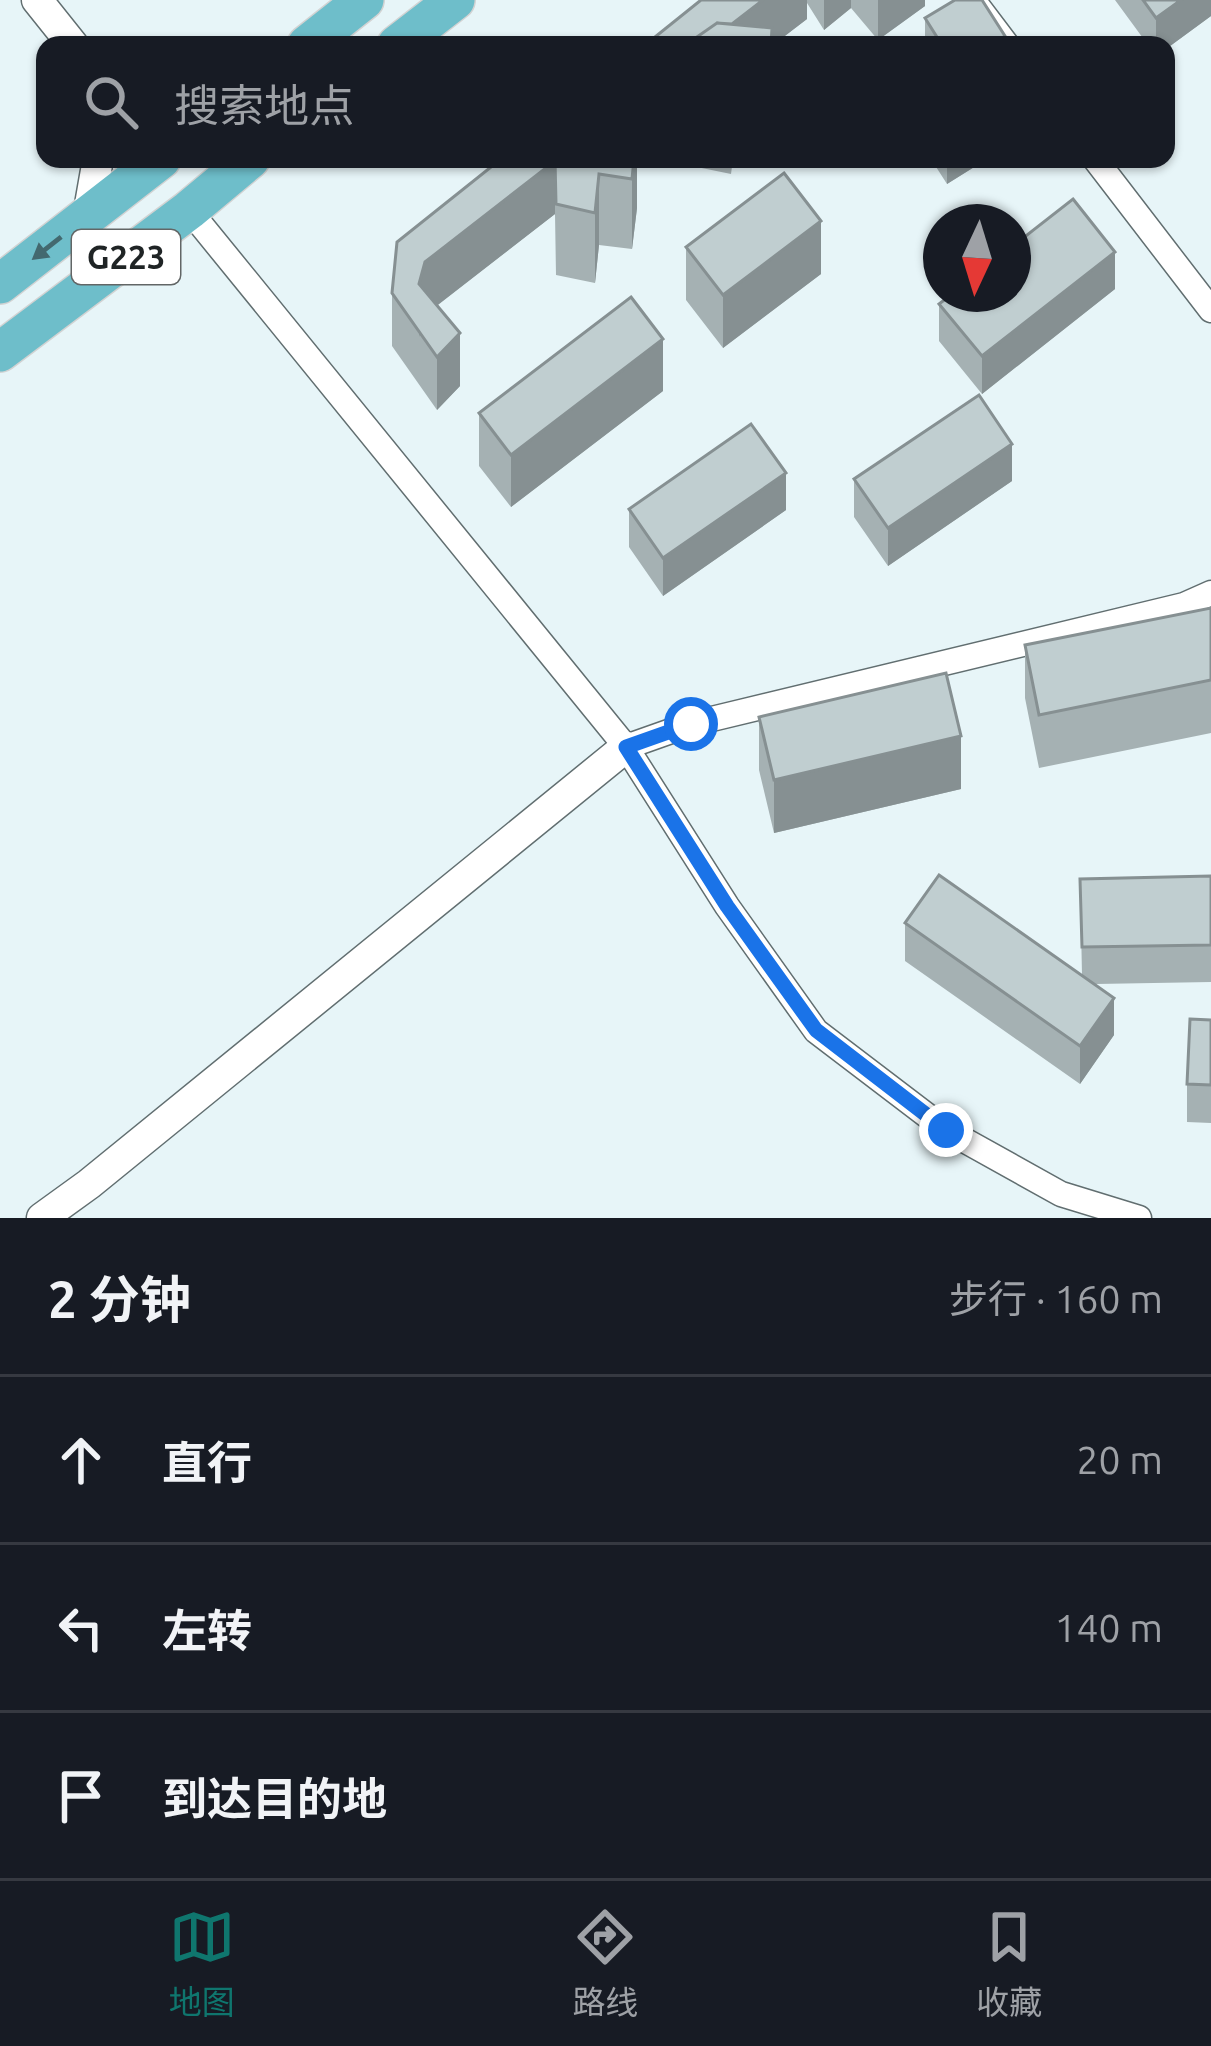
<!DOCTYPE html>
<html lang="zh">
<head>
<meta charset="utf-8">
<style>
	:root { --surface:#171b24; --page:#242831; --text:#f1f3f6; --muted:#9ea1a6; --line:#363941; --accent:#0f766e }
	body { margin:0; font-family:Ubuntu,"Noto Sans SC",sans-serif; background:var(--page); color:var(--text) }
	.compass { position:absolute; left:923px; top:204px; width:108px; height:108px; border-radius:50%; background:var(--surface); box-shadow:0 3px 9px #0004; rotate:184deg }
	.stop { position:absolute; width:36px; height:36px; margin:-27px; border:9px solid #1a73e8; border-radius:50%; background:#fff }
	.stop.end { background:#1a73e8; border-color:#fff; box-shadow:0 3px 12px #0008 }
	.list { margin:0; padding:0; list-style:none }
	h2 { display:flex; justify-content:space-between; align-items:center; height:156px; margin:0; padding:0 48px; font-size:51px }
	h2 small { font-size:39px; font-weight:400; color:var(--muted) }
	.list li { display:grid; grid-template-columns:78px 1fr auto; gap:36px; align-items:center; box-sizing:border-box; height:168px; padding:0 48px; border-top:3px solid var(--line) }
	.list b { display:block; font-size:45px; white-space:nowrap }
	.list em { font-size:39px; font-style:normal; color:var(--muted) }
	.icon { flex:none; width:66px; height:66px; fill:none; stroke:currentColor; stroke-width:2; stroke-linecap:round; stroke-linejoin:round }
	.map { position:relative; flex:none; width:1211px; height:1218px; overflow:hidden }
	.search { position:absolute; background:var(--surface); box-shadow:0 3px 9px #0004; left:36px; right:36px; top:36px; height:132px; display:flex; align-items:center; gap:30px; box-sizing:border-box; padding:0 42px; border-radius:24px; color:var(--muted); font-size:45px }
	.sheet { height:660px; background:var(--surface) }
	nav { display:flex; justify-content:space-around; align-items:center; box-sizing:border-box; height:168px; border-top:3px solid var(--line); background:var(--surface); font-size:33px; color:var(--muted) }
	nav a { display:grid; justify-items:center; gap:6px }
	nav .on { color:var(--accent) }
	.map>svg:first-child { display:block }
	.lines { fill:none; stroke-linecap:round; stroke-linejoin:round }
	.minor-casing { stroke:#616e70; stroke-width:27 }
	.tertiary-casing { stroke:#616e70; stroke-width:33 }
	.trunk-casing { stroke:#d2d3d3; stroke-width:42 }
	.minor { stroke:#fff; stroke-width:24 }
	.tertiary { stroke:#fff; stroke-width:30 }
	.trunk { stroke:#6ebeca; stroke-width:39 }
	.wall { fill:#a5b1b3 }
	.shaded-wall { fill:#869092 }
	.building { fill:#c0ced0; stroke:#869092; stroke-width:3 }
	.oneway { fill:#43696f }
	.route { stroke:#1a73e8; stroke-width:15 }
	.labels { text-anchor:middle; stroke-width:12; stroke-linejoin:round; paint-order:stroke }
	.shield { fill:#fff; stroke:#626666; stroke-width:3 }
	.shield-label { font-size:33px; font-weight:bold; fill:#1f2425 }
</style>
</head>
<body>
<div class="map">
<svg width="1211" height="1218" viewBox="0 0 1211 1218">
	<rect width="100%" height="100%" fill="#e7f5f8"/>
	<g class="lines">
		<g class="minor-casing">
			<path id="minor" d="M973,0L1007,45
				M1095,159L1211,310
				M189,210L626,747L727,906L816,1031L946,1130L1061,1194L1139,1218
				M626,747L691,724L1184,605L1211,593"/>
		</g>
		<g class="tertiary-casing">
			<path id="tertiary" d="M37,0L73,45
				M88,216L98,159
				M42,1218L89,1184L626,747"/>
		</g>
		<g class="trunk-casing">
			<path id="trunk" d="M307,45L364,0
				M397,45L455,0
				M0,284L161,159
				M0,352L189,210L250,159"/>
		</g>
		<use href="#minor" class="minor"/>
		<use href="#tertiary" class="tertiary"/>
		<use href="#trunk" class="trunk"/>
	</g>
	<path class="wall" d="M701,0H925V6L878,40L851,8L824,30L807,3V19L773,45H645Z
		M1115,0H1211V16L1166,49V45H1148Z
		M925,18L1005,45H925Z
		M637,159V208L632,249L599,245L595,283L556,275L555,214L437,305L460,386L437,410L392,346V293L397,242Z
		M692,159H733L731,174L692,166Z
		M931,159H987L947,184Z
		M686,247L821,274L723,348L686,300Z
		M1115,289L982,394L939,341V304Z
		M663,391L511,507L479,466V413Z
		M854,479L1012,481L888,566L854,517Z
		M629,509L786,510L663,596L629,547Z
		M1211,608V733L1039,768L1025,698V645Z
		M759,717L961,789L774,833L759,770Z
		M1211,876V982L1096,984L1114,1035L1080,1084L905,961V923L1082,975L1080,879Z
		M1211,1020V1123L1187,1122V1084Z"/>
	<path class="shaded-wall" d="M763,0H807V19L773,45H705Z
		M824,0H851V8L824,30Z
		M878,0H925V6L878,40Z
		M1181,0H1211V16L1166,49V45H1156V18Z
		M1005,36V45H990Z
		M634,159H637V208L632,249V179Z
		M947,159H987L947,184Z
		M555,161V214L425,315L419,337V284L425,262Z
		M599,174V245L595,283V213Z
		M821,221V274L723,348V295Z
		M1115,252V289L982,394V356Z
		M460,333V386L437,410V357Z
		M663,339V391L511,507V455Z
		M1012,444V481L888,566V528Z
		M786,473V510L663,596V558Z
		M961,736V789L774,833V780Z
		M1114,998V1035L1080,1084V1046Z"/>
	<path class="building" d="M701,0H763L732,24L717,23L694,39V45H645Z
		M955,0H982L1005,36L990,45H942L925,18Z
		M1143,0H1181L1156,18Z
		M717,23L772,28L771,45H694V39Z
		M501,159H555V161L425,262L419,284L460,333L437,357L392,293L397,242Z
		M555,159H634L632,179L599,174L595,213L556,204Z
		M784,173L821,221L723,295L686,247Z
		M1073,199L1115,252L982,356L939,304L952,294H1013V246Z
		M631,297L663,339L511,455L479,413Z
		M979,395L1012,444L888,528L854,479Z
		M751,424L786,473L663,558L629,509Z
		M1211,608V680L1039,715L1025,645Z
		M946,673L961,736L774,780L759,717Z
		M939,875L1114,998L1080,1046L905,923Z
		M1211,876V945L1082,947L1080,879Z
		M1190,1019L1211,1020V1085L1187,1084Z"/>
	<defs><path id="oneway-solid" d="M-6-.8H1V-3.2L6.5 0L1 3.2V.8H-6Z" transform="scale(3)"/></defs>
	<use class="oneway" href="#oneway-solid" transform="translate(47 248) rotate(142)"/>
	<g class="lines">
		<path class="route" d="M691,724L626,747L727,906L816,1030L946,1130"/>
	</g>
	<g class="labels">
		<rect class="shield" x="72" y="230" width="108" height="54" rx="9"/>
		<g class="shield-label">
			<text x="126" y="269">G223</text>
		</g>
	</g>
</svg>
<svg class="compass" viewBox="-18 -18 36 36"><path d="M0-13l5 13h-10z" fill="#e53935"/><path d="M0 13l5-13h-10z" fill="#9ea1a6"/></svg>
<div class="stop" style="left:691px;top:724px"></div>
<div class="stop end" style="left:946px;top:1130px"></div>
<div class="search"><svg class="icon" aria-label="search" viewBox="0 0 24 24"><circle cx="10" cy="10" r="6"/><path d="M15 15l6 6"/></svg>搜索地点</div>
</div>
<section class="sheet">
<h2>2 分钟<small>步行 · 160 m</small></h2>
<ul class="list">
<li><svg class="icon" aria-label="ahead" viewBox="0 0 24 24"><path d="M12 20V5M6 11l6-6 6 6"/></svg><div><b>直行</b></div><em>20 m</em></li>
<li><svg class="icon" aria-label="left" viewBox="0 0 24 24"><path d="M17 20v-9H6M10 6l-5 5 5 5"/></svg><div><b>左转</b></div><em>140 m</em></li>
<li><svg class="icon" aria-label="arrive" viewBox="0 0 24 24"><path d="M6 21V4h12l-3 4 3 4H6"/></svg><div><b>到达目的地</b></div></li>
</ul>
</section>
<nav>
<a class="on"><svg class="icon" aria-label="map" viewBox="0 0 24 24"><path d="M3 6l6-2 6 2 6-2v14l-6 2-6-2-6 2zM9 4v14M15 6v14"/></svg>地图</a>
<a><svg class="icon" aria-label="directions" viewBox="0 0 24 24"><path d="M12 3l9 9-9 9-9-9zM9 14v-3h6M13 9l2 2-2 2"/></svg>路线</a>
<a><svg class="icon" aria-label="saved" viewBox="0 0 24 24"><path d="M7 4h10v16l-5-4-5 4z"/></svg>收藏</a>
</nav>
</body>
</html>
